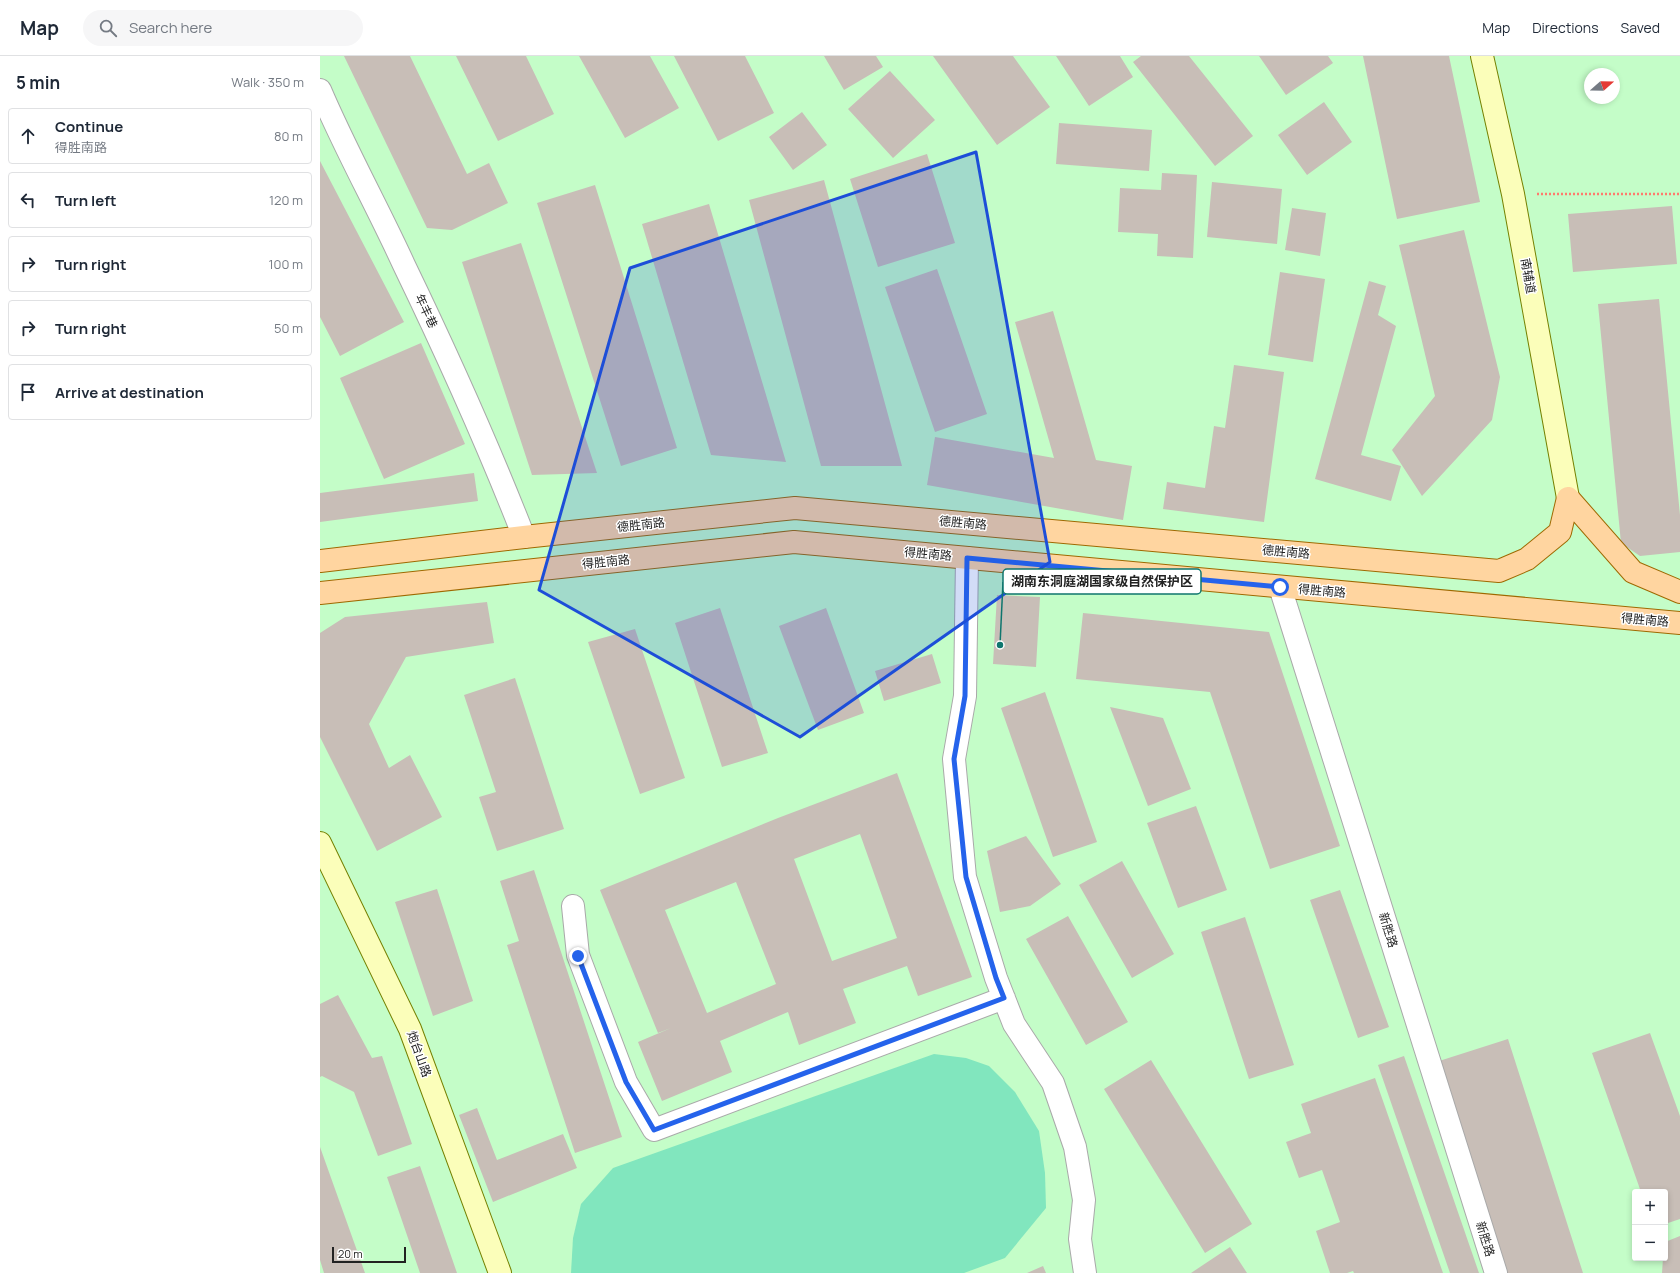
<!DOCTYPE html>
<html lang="en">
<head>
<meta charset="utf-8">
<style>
	:root { --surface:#fff; --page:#f6f6f7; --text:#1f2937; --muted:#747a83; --line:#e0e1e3 }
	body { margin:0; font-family:Manrope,"Noto Sans SC",sans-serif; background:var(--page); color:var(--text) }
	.controls { position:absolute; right:12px; bottom:12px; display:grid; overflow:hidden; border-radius:4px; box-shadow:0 2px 6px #0003 }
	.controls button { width:36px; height:36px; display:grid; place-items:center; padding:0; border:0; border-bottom:1px solid var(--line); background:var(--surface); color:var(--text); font:20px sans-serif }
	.compass { position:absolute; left:1264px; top:12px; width:36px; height:36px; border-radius:50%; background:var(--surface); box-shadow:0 2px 6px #0003; rotate:70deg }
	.scale { position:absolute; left:12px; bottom:10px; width:74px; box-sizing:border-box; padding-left:4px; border:2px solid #222; border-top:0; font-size:11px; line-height:14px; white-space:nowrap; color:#222; -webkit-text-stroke:3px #fff; paint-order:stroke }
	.stop { position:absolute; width:12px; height:12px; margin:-9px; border:3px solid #2563eb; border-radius:50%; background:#fff }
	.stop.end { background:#2563eb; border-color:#fff; box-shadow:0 1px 4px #0008 }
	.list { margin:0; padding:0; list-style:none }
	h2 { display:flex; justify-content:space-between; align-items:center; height:52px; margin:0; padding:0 16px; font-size:17px }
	h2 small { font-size:13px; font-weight:400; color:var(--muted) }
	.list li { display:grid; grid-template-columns:26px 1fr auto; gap:12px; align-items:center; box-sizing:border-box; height:56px; margin:0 8px 8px; padding:0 8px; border:1px solid var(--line); border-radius:4px }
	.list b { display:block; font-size:15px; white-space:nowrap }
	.list p { margin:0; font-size:13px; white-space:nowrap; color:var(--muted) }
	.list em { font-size:13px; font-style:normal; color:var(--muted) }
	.icon { flex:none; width:22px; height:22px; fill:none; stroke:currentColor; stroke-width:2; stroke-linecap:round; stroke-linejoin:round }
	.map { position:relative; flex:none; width:1360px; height:1217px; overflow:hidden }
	header { display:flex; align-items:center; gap:24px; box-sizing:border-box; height:56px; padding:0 20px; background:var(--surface); border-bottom:1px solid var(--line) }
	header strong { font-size:19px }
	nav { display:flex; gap:22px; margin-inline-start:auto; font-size:14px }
	.search { width:280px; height:36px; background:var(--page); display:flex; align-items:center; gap:10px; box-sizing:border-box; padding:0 14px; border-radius:22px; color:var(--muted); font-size:15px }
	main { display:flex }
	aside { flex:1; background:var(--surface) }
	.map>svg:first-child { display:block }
	.park { fill:#c4fdc8; fill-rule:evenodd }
	.pitch { fill:#81e6be }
	.building { fill:#c8beb7; fill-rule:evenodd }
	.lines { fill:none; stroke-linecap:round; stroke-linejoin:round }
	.street-casing { stroke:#a9a9a9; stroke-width:24 }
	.secondary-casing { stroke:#758100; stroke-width:24 }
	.primary-casing { stroke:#9f6900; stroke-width:24 }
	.path { stroke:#ff7a6c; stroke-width:2.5; stroke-dasharray:2 2; stroke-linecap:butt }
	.street { stroke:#fff; stroke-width:22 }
	.secondary { stroke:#fbfeba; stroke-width:22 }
	.primary { stroke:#ffd5a0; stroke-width:22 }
	.route { stroke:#2563eb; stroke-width:5 }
	.marked { fill:#1d4ed8; fill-opacity:0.2; stroke:#1d4ed8; stroke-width:3; stroke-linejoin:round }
	.labels { text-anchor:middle; stroke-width:3; stroke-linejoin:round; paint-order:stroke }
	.street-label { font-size:12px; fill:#222; stroke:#fff }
	.leader { fill:none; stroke:#0f766e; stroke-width:1.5 }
	.callout-dot { fill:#0f766e; stroke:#fff; stroke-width:1.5 }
	.callout { fill:#fff; stroke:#0f766e; stroke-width:1.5 }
	.callout-label { font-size:13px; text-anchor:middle; font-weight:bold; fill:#222 }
</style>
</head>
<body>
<header>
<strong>Map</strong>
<div class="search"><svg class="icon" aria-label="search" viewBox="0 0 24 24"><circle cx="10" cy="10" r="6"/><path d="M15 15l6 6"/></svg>Search here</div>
<nav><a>Map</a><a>Directions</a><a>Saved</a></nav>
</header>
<main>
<aside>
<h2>5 min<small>Walk · 350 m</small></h2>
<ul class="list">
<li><svg class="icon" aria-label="ahead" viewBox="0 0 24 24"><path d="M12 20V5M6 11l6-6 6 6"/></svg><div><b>Continue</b><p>得胜南路</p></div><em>80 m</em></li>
<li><svg class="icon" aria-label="left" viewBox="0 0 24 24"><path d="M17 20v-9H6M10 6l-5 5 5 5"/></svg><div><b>Turn left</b></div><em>120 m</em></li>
<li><svg class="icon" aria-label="right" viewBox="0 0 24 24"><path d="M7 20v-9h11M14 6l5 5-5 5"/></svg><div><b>Turn right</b></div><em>100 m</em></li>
<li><svg class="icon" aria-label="right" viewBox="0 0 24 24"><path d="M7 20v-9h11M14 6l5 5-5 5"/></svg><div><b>Turn right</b></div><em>50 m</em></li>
<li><svg class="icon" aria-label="arrive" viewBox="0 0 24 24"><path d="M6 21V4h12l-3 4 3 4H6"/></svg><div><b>Arrive at destination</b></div></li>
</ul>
</aside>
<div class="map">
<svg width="1360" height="1217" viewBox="0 0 1360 1217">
	<rect width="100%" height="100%" fill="#f2efe8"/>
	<path class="park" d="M0,0H1360V1217H0ZM1270,18H1294V42H1270ZM1315,1136H1345V1202H1315Z"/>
	<path class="pitch" d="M614,998L646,1002L669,1010L695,1036L719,1075L725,1117L726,1152L685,1202L644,1217H251L253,1182L261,1148L293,1112Z"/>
	<path class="building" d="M24,0H90L147,118L169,107L188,147L132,174L107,172Z
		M136,0H206L234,58L178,85Z
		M259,0H330L359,52L305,82Z
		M354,0H425L454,57L398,85Z
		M504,0H556L563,11L524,34Z
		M613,0H693L730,51L677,89Z
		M736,0H800L813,21L769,50Z
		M821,0H869L933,80L895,110L813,6Z
		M939,0H1008L1013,7L966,39Z
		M1043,0H1129L1160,146L1077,163Z
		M570,15L615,64L573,102L528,53Z
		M1004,46L1032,86L987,119L958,79Z
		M482,56L507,89L473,114L449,81Z
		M739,67L832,74L829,115L736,108Z
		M607,98L635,187L558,211L530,123Z
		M0,105L84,266L20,300L0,261Z
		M842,117L877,119L873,202L837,200L838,178L798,176L800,132L841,134Z
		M504,124L582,410H501L429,144Z
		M892,126L962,133L957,188L887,181Z
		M275,129L357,392L301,410L217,147Z
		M389,148L466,406L391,399L322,168Z
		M1352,150L1357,208L1253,216L1248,158Z
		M972,152L1006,157L1000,200L965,194Z
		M1144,174L1180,321L1172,364L1102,440L1072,394L1115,340L1079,189Z
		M201,187L277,417L212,419L142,206Z
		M617,213L667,358L615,376L565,231Z
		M960,216L1005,223L993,306L948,299Z
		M1049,225L1066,230L1058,259L1076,270L1041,399L1081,410L1071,445L995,423Z
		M1339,243L1360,459V496L1320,500L1301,487L1278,248Z
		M733,255L776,404L812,410L803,464L607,429L615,381L734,402L695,266Z
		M101,287L145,388L64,423L20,322Z
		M914,309L964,316L944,466L843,453L847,426L885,432L894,370L905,372Z
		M154,417L158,445L0,466V437Z
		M677,539L720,541L716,611L673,608Z
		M167,546L174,587L86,601L49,668L69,712L90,699L122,761L57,795L0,681V577L25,561Z
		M400,552L448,697L402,711L355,567Z
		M506,552L544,657L498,674L459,570Z
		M763,557L949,576L1020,790L950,813L890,636L756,623Z
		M315,573L365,722L320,738L268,586Z
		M612,598L621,627L564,645L555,615Z
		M195,622L244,773L177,795L159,741L176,736L144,639Z
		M725,636L777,786L733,801L681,652Z
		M790,651L843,662L871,733L828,750Z
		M577,717L652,921L598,940L587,910L523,933L536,967L479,989L468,956L400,985L412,1016L342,1045L318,986L351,972L338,977L280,834L458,762ZM540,778L577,882L512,905L474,803ZM416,826L456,928L387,957L345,854Z
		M876,750L907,834L858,852L827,767Z
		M706,780L741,828L710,850L680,856L667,795Z
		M802,805L854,898L812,922L759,829Z
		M214,814L302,1081L255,1097L187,889L199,885L180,825Z
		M117,833L153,945L113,960L75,846Z
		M1020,834L1069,971L1038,982L990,844Z
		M748,860L808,966L766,989L706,883Z
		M925,861L974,1009L929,1023L881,876Z
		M18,939L52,1002L62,1000L92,1088L58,1100L34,1036L2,1020L0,1021V948Z
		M1330,977L1360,1060V1163L1345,1168V1136H1321L1272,997Z
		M1188,983L1263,1217H1183L1116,1006Z
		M1084,1000L1159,1217H1130L1058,1009Z
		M831,1004L932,1168L885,1197L784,1033Z
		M1055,1022L1123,1217H1034L1033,1215L1027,1217H1010L996,1175L1020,1166L1002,1114L979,1122L966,1086L991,1077L981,1048Z
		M157,1052L177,1104L243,1078L257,1112L173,1146L139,1059Z
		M0,1091L45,1217H4L0,1204Z
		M100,1110L137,1217H100L67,1121Z
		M1360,1180V1217H1342L1343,1202H1345V1186Z
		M910,1191L927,1217H871Z
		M723,1210L726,1217H707Z"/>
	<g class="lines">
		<g class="street-casing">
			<path id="street" d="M0,34C25,93 57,150 84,209C127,298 168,389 204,481
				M647,502L645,640L634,703L645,821L676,922L694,968L733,1027L755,1091L764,1144L760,1183L765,1217
				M960,531L1176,1217
				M253,850L258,899L306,1026L334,1074L684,942"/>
		</g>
		<g class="secondary-casing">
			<path id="secondary" d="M1162,0L1193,138L1248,442
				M0,787L90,973L180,1217"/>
		</g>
		<g class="primary-casing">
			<path id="primary" d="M1248,442L1313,516L1360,536
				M0,505L204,481L475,452L1179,515L1207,503L1240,476L1248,442
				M0,537L474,486L1360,567"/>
		</g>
		<path class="path" d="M1217,138H1360"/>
		<use href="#street" class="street"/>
		<use href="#secondary" class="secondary"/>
		<use href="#primary" class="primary"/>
	</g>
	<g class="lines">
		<path class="route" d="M258,900L306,1026L334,1074L684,942L676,922L646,821L634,703L645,640L647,502L960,531"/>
	</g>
	<path class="marked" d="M656,96L730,506L480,681L219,534L310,212Z"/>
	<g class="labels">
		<g class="street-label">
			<text transform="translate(1208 220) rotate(80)" y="4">南辅道</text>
			<text transform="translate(106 255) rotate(65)" y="4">年丰巷</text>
			<text transform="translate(643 467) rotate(5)" y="4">德胜南路</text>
			<text transform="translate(321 469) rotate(-6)" y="4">德胜南路</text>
			<text transform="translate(966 496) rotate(5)" y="4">德胜南路</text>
			<text transform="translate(608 498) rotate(5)" y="4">得胜南路</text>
			<text transform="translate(286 506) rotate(-6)" y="4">得胜南路</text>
			<text transform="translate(1002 535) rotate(5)" y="4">得胜南路</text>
			<text transform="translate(1325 564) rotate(5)" y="4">得胜南路</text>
			<text transform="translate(1068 874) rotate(73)" y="4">新胜路</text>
			<text transform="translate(99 998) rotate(70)" y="4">炮台山路</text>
			<text transform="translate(1165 1183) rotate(73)" y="4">新胜路</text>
		</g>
	</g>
	<path class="leader" d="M680 589L683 526"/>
	<circle class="callout-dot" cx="680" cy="589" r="4"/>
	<rect class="callout" x="683" y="513" width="198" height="25" rx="4"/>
	<g class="callout-label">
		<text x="782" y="530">湖南东洞庭湖国家级自然保护区</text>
	</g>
</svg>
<div class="controls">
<button>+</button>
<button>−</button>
</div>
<svg class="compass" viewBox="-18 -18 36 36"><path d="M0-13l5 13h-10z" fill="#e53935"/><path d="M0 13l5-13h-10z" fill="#747a83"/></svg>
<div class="scale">20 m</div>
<div class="stop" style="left:960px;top:531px"></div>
<div class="stop end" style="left:258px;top:900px"></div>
</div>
</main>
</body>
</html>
